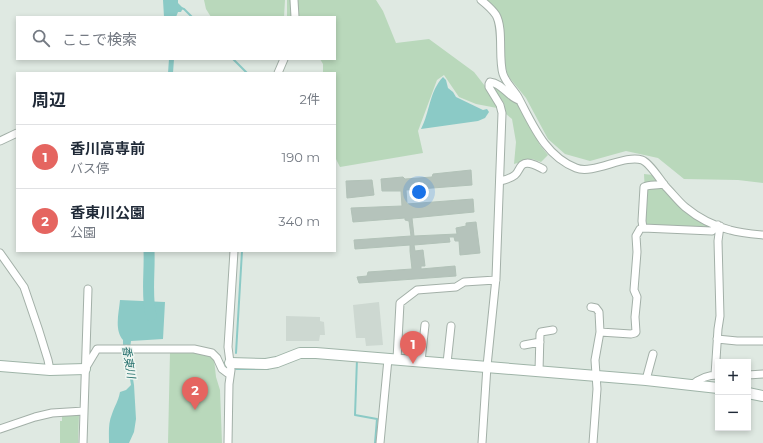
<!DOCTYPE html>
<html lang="ja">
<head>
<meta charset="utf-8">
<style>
	:root { --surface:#fff; --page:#f6f6f7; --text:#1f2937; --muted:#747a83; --line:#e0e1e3; --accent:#e56560 }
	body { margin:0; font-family:Montserrat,"Noto Sans JP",sans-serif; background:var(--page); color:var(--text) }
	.controls { position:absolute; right:12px; bottom:12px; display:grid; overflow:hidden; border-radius:0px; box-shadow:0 2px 6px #0003 }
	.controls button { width:36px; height:36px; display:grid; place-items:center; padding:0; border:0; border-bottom:1px solid var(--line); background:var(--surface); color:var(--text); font:20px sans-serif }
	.you { position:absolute; left:419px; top:192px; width:14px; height:14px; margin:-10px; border:3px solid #fff; border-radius:50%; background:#1a73e8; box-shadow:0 0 0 6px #1a73e833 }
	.badge { display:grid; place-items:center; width:26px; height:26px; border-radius:50%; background:var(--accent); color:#fff; font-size:13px; font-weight:700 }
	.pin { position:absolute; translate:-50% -33px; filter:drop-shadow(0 1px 2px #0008) }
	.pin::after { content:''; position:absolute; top:21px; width:14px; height:12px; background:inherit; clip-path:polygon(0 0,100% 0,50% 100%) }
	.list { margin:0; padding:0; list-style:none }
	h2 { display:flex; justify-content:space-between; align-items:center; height:52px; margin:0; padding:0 16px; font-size:17px }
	h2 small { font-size:13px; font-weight:400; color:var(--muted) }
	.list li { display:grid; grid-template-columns:26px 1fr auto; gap:12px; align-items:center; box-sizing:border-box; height:64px; padding:0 16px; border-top:1px solid var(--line) }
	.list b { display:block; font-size:15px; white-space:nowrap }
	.list p { margin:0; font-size:13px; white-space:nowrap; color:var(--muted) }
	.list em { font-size:13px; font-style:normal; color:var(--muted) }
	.icon { flex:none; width:22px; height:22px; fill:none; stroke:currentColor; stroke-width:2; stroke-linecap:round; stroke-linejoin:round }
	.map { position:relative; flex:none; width:763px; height:443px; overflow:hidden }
	.search { position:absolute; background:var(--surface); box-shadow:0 2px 6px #0003; left:16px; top:16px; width:320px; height:44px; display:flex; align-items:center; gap:10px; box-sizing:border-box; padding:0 14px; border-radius:0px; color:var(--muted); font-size:15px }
	.panel { position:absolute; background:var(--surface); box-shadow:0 2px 6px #0003; left:16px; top:72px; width:320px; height:180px; border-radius:0px }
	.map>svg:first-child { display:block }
	.built { fill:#cdd8d1 }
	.green { fill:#b9d8bb }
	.water { fill:#8bcac6 }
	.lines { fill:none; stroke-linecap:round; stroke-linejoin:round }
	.stream { stroke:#8bcac6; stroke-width:2 }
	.river { stroke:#8bcac6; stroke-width:11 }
	.building { fill:#b5c3bb; stroke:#b2c2b8 }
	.street-casing { stroke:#a3b0a8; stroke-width:9 }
	.secondary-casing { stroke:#9fb4a8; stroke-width:12 }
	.street { stroke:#fff; stroke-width:7 }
	.secondary { stroke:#fff; stroke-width:10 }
	.labels { text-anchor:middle; stroke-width:3; stroke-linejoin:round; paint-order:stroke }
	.water-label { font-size:11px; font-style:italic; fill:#216d6a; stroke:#eff6f1 }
</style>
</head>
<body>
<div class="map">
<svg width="763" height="443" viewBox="0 0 763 443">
	<rect width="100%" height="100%" fill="#dfe9e2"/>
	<path class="built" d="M379,302L383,345L366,346L365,338H356L353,305Z
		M286,316L320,317V321L324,322L325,335H320L319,341H286Z"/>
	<path class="green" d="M204,0H285L284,17H211L206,9Z
		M287,0H376L383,11L396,43L429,39L474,72L492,95L497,108L476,104L459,97L444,75L437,80L418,131L423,153L340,167L335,157V73H323V64L320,59H335V17H287Z
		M486,0H763V183L738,180L684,179L658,158L626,151L590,161L565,154L548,139L526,98L508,76L504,62L501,16Z
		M494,86L507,97L519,104L540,145L548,155L541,162L532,159L514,164L516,142L512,119L506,114L504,103L493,88Z
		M644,174L653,175C670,199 683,211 710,225V228L646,226L643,222L645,194Z
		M187,351L208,355L214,359L216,377L220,390L222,443H168L170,352Z
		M77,413L79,415L78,443H60V421H62V414Z"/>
	<path class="water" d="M163,0H178V3L183,8L181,12H178L176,17H164Z
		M169,59H174L173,73H168Z
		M443,77L446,80L448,88L453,92L456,97L483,110L487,109L489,112L485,118L478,121L421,129C430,112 429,92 443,77Z
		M120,300L165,302L163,339L131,341L129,355L134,385L136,419L134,432L129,443H109C109,434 108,423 112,414C115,405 118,402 120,392L126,390L131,385L128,367L123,360V340C114,330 119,312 120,300Z"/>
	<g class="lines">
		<path class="stream" d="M181,8L184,9L192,17
			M233,59L247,73
			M236,353L242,251
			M357,359L355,415L377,419L375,443
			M236,369H268"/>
		<path class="river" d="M149,251C150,273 146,295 151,316"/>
	</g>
	<path class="building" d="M471,170L472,185L406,190L407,204L473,199L474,212L412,218L414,236L457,234L456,228L466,226V223L476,222L480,253L460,255L459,241H455L454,237H449L450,242L414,245L415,251L423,250L425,266H421V269L455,266L456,276L359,283L357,277L367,276L368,272L412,269L410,251V245L355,249L354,240L411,236L409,221L405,220V218L353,222L351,208L402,206L401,191H382L381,179L403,177L405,179L432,177L433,174Z
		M372,180L374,195L347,198L346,181Z"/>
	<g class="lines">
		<g class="street-casing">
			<path id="street" d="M294,0L295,17
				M481,0C486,4 492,9 496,15C504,29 498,58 503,74C506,83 514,90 518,97C533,125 545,156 576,168C593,175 625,154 642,160C650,163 660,180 666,187C672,193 678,201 685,207C697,217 714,226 730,230C740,233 752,234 763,235
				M278,73L284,59
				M0,141L17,133
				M500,181C505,180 510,179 515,175C518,173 519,168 522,165C528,160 537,166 543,169
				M643,228L642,221L644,187C650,184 657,186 664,184
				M0,253L24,287L39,331L48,360L50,370
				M591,307L596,308L599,312L600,332
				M717,339L737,341H763
				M524,345L540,342
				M397,359L400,303L417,290L456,287L464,282L496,280
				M421,361L425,325
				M447,363L451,326
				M85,369L97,349H194L212,353L217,358L222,369L230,375
				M539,371L540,334L541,332L553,330
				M715,375L718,329L720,316L718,241L720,226
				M748,375L763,374
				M645,380L647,376L653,354
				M692,385C700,378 707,375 718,375
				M0,429L35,417L52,413L84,411
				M83,443L88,289
				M228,443L229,384L231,370L228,347L234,251
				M380,443L388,359
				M482,443L487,366L496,278L502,113L500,105L489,87V84L490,82C502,83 508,97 519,100
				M593,443L597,389L595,360L600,332L631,334L635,333L636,332L635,317L637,297L634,290L637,252L636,236L640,229L643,228L712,231L718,225"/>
		</g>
		<g class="secondary-casing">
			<path id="secondary" d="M230,363L266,364L277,362L300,353H316L646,380L718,388
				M0,366L50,370L85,369
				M748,393L763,396"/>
		</g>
		<use href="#street" class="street"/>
		<use href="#secondary" class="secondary"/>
	</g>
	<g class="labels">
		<g class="water-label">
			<text transform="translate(129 362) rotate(81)" y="4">香東川</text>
		</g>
	</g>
</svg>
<div class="controls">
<button>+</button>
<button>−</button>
</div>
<div class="you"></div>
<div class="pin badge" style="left:413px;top:364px">1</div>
<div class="pin badge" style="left:195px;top:410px">2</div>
<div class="search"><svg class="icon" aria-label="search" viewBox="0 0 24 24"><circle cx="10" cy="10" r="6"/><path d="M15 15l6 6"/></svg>ここで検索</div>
<section class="panel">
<h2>周辺<small>2件</small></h2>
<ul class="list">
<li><span class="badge">1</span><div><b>香川高専前</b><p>バス停</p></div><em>190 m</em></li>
<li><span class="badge">2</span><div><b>香東川公園</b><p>公園</p></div><em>340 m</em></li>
</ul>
</section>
</div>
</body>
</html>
